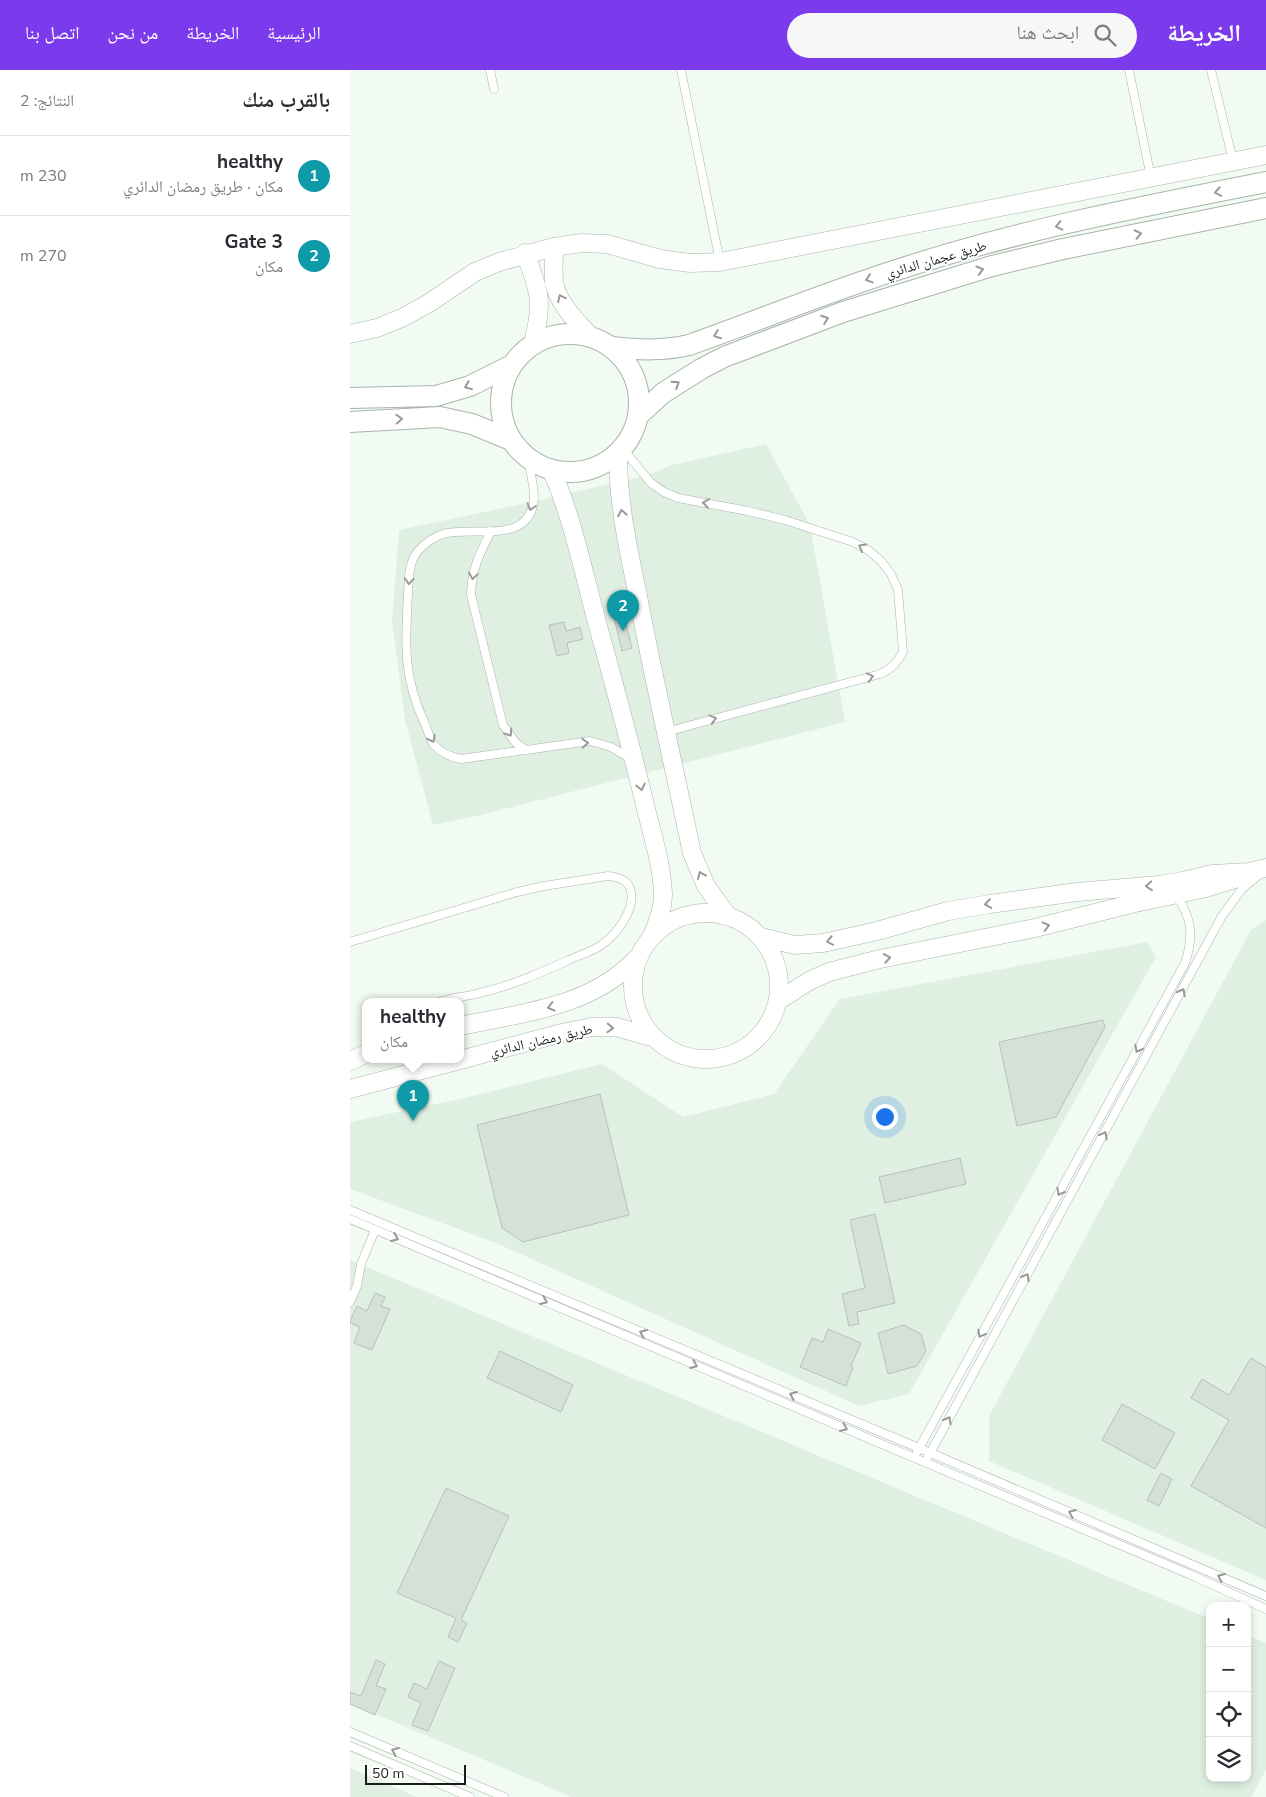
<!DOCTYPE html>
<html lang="ar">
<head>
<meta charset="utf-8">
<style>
	:root { --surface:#fff; --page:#f7f7f7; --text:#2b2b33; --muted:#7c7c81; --line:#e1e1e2; --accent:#7c3aed }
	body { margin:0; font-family:"Nunito Sans","Noto Naskh Arabic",sans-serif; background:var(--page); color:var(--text); direction:rtl }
	.controls { position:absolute; right:15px; bottom:15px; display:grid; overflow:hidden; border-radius:10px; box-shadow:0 2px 8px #0003 }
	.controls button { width:45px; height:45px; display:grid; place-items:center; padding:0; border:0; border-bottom:1px solid var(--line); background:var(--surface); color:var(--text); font:25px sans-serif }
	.scale { position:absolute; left:15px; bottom:12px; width:101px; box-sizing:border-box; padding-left:5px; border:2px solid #191d1a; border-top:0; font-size:14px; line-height:18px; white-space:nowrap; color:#191d1a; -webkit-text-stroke:4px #fff; paint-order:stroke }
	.you { position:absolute; left:534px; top:1046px; width:18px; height:18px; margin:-12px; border:4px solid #fff; border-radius:50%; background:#1a73e8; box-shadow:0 0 0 8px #1a73e833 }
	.badge { display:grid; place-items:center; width:32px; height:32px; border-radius:50%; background:var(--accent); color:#fff; font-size:16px; font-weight:700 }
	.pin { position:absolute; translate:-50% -41px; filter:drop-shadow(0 1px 2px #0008) }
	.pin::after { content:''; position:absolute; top:26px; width:18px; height:15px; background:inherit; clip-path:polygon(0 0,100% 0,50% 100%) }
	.popup { position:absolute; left:12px; top:928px; width:102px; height:65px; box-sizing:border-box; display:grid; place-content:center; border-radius:10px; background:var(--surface); filter:drop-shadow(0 1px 4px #0005); font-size:16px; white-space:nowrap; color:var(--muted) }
	.popup b { font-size:19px; color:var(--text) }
	.popup::after { content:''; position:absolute; left:50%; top:100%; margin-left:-10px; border:10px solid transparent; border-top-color:var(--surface) }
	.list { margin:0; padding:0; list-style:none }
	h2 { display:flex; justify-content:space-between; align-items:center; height:65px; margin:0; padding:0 20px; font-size:21px }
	h2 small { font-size:16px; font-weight:400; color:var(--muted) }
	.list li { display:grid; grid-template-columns:32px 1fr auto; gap:15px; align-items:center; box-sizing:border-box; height:80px; padding:0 20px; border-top:1px solid var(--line) }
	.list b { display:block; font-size:19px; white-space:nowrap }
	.list p { margin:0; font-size:16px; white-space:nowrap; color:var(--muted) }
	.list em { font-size:16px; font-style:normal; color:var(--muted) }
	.icon { flex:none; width:28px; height:28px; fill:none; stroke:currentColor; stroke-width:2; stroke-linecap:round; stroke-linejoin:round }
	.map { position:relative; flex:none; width:916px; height:1727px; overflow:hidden; direction:ltr }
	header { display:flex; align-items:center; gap:30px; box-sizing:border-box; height:70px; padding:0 25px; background:var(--accent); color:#fff }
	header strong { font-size:24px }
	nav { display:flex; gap:28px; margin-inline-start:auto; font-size:18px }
	.search { width:350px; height:45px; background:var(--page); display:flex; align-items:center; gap:12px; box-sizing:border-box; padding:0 18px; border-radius:28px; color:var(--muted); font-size:19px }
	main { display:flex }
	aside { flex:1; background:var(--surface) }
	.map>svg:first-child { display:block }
	.built { fill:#dff0e2 }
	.building { fill:#d6e0d8; stroke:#b7c1b8 }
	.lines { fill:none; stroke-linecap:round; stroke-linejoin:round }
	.service-casing { stroke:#aab4ab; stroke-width:9 }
	.tertiary-casing { stroke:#aab4ab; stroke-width:19 }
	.secondary-casing { stroke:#aab4ab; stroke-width:22 }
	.service { stroke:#fff; stroke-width:8 }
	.tertiary { stroke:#fff; stroke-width:18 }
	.secondary { stroke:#fff; stroke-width:20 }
	.oneway { stroke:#989998 }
	.labels { text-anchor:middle; stroke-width:4; stroke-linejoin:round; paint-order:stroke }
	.street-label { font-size:14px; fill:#191d1a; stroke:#fff }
</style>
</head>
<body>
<header>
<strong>الخريطة</strong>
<div class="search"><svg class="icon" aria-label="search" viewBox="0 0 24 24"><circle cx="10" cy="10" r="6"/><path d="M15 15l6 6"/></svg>ابحث هنا</div>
<nav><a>الرئيسية</a><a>الخريطة</a><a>من نحن</a><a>اتصل بنا</a></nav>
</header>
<main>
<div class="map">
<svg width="916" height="1727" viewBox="0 0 916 1727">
	<rect width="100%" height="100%" fill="#f1fbf2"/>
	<path class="built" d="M416,374L460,455L495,652L131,745L83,755L55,650L42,551L49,460L177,433L298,405L322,395Z
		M916,850V1510L639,1391V1346L901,860Z
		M797,872L806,887L559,1324L509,1336L146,1173L0,1119V1052L110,1029L252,994L333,1047L424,1024L490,929Z
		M0,1190L860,1549V1708H897V1565L916,1573V1700L901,1727H221L0,1633Z
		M0,1698L67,1727H0Z"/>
	<path class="building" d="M273,542L282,578L272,581L263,544Z
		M214,552L216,561L230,557L233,569L217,573L219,583L207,586L199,555Z
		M753,950L755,957L706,1047L667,1056L649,972Z
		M250,1024L279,1145L173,1172L152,1158L127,1055Z
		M610,1088L616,1114L535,1133L529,1107Z
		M525,1144L545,1233L507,1242L509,1254L499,1256L492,1224L515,1218L500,1150Z
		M25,1223L35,1227L31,1236L40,1239L22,1280L4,1273L10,1257L0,1253V1251L7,1236L17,1241Z
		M554,1255L571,1264L576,1281L567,1296L538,1304L528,1263Z
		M478,1259L511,1273L501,1296L503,1297L496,1316L450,1297L462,1268L473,1272Z
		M150,1281L223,1315L211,1342L137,1308Z
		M901,1288L916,1297V1458L841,1416L879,1350L841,1328L852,1309L879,1325Z
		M772,1334L825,1363L805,1399L752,1370Z
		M811,1403L822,1409L809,1436L797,1430Z
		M96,1418L159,1446L111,1550L117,1553L108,1572L98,1567L106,1548L47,1523Z
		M26,1590L35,1594L26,1616L36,1619L25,1645L0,1634V1622L11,1626Z
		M89,1591L105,1598L78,1661L62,1655L71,1633L58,1627L64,1613L77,1619Z"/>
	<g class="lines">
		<g class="service-casing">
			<path id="service" d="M140,0L144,19
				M331,0L370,192
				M779,0L801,108
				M861,0L883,91
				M273,379L301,413L314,422L328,428L398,441L435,450L503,472L518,480L531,491L541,504L548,520L553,582C547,593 541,599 530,604L316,662
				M178,389C180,401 184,415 184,427C182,477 122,455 93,464C84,467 74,474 68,481C58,493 59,510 58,524C55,575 53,607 75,654C78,661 80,670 84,675C91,683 101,687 111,689L240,671L261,677L280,688
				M141,461C129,485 122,498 121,525L153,655L166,673L176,680
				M0,872L167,822L194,816L258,806C269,807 279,810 281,822C285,841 265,866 250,876C241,882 229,885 219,890C190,903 161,916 130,923C116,927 103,927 89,932
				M0,1140L569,1378L916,1526
				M0,1149L839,1504L916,1539
				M0,1232L7,1216L11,1194L25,1160
				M567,1382L835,893C844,866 842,848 826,825
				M578,1387L872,846L892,819L909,805
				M0,1662L154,1727
				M0,1676L120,1727"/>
		</g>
		<g class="tertiary-casing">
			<path id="tertiary" d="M204,177C204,188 203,201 204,212C208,234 226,250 241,267
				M175,183C190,223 194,234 182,276
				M0,264L27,258L54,247L79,233L125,202L149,192L204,177L231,173L257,174L310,189L340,193L370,192L916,85
				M268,384C268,433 278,478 288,526C304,612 324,697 342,783L356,816L377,845
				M202,401C226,457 236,516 253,574C268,629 283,684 296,739C303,767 312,795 313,824C313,838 308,851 303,864
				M283 916a73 73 0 1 1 146 0a73 73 0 1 1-146 0Z
				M411,867L445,875L473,873L527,861L598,841L640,834L727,822L809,815L833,811L862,804L899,802L916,798
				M428,931L459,911L479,902L530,889L685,858L785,833L856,818L888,808
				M110,956C172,943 242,937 287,888
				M110,990L212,963L242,957H266L302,967
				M0,991L15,984
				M0,1019L110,990"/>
		</g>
		<g class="secondary-casing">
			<path id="secondary" d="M151 333a69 69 0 1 1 138 0a69 69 0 1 1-138 0Z
				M262,277C289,280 313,281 339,275C412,249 482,220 556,197C673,159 795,136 916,112
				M0,328L86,326L120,316L162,295
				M289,345L313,323L351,299L374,287L493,242L642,196L713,179L916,138
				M0,352L90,347L122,354L161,370"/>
		</g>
		<use href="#service" class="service"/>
		<use href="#tertiary" class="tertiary"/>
		<use href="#secondary" class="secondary"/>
	</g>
	<defs><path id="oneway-chevron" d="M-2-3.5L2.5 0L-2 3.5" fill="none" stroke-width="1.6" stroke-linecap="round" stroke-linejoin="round" transform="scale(1.25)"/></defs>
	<g class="oneway">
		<use href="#oneway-chevron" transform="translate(868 122) rotate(169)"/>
		<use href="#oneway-chevron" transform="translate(709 156) rotate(167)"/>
		<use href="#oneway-chevron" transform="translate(788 164) rotate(-12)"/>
		<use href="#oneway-chevron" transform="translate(630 200) rotate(-16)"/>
		<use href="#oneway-chevron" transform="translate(519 209) rotate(162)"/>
		<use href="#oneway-chevron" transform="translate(211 228) rotate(-116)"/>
		<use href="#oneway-chevron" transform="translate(475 249) rotate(-20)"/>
		<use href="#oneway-chevron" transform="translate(367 265) rotate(159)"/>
		<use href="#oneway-chevron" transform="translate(326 314) rotate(-33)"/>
		<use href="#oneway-chevron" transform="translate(118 316) rotate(158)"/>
		<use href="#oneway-chevron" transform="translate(49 349) rotate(-3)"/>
		<use href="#oneway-chevron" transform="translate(356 433) rotate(-171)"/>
		<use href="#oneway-chevron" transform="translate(181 437) rotate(108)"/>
		<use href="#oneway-chevron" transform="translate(272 443) rotate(-100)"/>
		<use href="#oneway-chevron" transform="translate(512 477) rotate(-150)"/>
		<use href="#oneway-chevron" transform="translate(123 506) rotate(98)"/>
		<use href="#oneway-chevron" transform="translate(59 511) rotate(94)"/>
		<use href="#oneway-chevron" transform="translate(520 607) rotate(-15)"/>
		<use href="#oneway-chevron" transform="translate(363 649) rotate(-15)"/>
		<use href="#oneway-chevron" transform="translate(159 663) rotate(56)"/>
		<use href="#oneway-chevron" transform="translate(82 669) rotate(62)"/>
		<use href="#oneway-chevron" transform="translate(235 673) rotate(-4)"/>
		<use href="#oneway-chevron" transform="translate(291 717) rotate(77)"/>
		<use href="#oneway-chevron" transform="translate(351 805) rotate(-113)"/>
		<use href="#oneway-chevron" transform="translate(799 816) rotate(175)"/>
		<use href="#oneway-chevron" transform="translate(638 834) rotate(171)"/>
		<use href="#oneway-chevron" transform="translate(696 856) rotate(-14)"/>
		<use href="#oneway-chevron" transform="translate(480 871) rotate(169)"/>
		<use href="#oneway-chevron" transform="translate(537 888) rotate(-10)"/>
		<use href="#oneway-chevron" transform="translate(832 922) rotate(-62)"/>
		<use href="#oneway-chevron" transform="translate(201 937) rotate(166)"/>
		<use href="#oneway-chevron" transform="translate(260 958) rotate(2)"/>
		<use href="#oneway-chevron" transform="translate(788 979) rotate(119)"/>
		<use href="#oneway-chevron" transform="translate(754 1065) rotate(-61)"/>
		<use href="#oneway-chevron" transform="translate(710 1122) rotate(119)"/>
		<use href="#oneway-chevron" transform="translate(45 1168) rotate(23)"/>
		<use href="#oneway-chevron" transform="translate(676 1207) rotate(-61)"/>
		<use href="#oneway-chevron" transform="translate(194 1231) rotate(23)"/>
		<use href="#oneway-chevron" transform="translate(293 1263) rotate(-157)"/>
		<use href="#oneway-chevron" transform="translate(631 1264) rotate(119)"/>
		<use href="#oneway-chevron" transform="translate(344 1295) rotate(23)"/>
		<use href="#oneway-chevron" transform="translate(443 1325) rotate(-157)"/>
		<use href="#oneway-chevron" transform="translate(598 1350) rotate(-61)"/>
		<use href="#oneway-chevron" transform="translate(494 1358) rotate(23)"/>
		<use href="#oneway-chevron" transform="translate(722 1443) rotate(-157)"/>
		<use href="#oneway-chevron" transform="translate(871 1507) rotate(-156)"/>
		<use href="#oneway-chevron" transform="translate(45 1681) rotate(-157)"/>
	</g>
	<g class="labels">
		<g class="street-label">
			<text transform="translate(586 189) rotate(-16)" y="5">طريق عجمان الدائري</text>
			<text transform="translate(191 970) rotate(-13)" y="5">طريق رمضان الدائري</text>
		</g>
	</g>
</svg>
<div class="controls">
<button>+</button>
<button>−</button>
<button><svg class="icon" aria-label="locate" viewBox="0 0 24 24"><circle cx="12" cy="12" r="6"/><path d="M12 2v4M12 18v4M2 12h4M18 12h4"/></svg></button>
<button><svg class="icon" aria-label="layers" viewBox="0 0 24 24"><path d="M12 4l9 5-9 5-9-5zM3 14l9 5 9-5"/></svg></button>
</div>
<div class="scale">50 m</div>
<div class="you"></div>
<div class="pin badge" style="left:63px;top:1051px;background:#0f9aa8">1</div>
<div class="popup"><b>healthy</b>مكان</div>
<div class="pin badge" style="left:273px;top:561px;background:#0f9aa8">2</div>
</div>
<aside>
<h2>بالقرب منك<small>النتائج: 2</small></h2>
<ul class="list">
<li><span class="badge" style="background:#0f9aa8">1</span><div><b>healthy</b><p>مكان · طريق رمضان الدائري</p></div><em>230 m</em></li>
<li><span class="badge" style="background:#0f9aa8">2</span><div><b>Gate 3</b><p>مكان</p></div><em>270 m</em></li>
</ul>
</aside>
</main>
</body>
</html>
